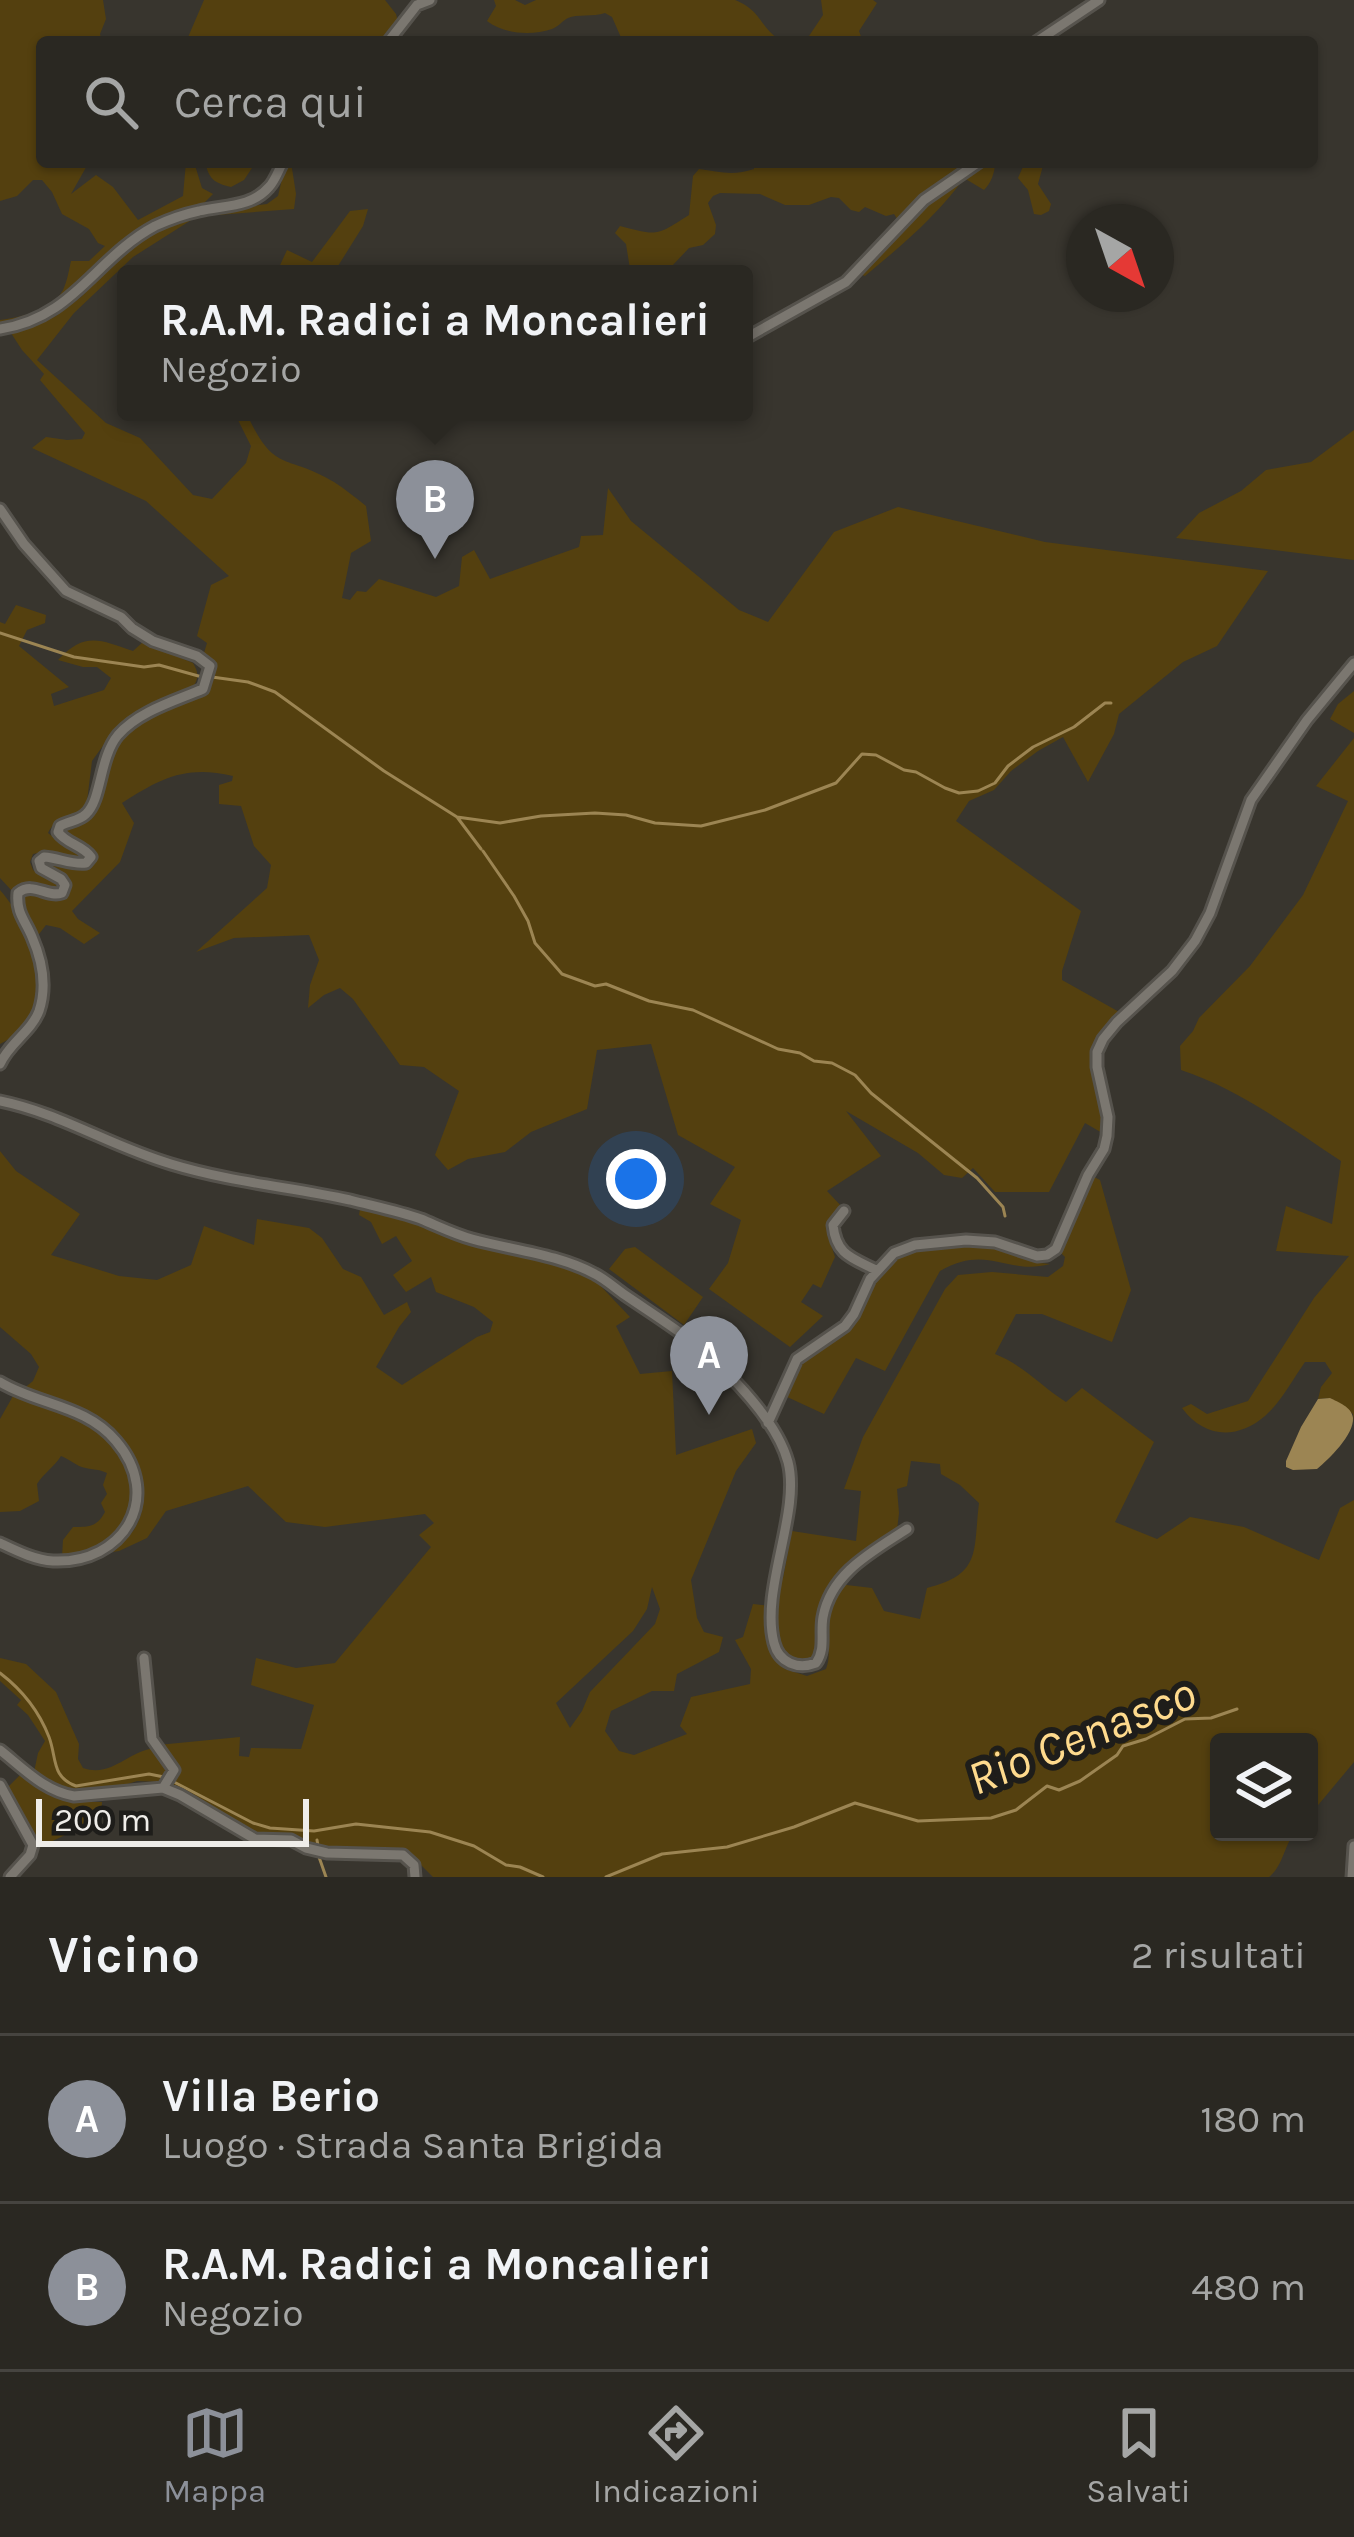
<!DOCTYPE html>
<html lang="it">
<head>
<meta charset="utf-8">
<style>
	:root { --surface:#2a2822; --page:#32302a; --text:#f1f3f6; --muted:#a5a6a5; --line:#464440; --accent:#8c9099 }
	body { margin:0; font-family:Karla,sans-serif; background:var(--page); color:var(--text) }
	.controls { position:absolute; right:36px; bottom:36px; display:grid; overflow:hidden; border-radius:12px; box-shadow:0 3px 9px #0004 }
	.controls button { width:108px; height:108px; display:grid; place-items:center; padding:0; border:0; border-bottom:3px solid var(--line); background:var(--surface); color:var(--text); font:60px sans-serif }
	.compass { position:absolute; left:1066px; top:204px; width:108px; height:108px; border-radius:50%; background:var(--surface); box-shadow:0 3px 9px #0004; rotate:140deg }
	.scale { position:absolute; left:36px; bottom:30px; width:273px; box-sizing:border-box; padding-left:12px; border:6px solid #efede9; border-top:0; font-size:33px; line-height:42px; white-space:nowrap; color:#efede9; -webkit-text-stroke:9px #1e1d1a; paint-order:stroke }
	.you { position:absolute; left:636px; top:1179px; width:42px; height:42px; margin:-30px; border:9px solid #fff; border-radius:50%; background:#1a73e8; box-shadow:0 0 0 18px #1a73e833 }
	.badge { display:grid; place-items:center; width:78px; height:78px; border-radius:50%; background:var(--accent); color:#fff; font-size:39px; font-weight:700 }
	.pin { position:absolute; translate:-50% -99px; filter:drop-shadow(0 3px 6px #0008) }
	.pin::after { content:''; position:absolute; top:63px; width:42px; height:36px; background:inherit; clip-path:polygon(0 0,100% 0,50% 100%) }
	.popup { position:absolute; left:117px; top:265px; width:636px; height:156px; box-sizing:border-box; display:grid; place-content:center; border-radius:12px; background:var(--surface); filter:drop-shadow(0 3px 9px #0005); font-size:39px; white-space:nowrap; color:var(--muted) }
	.popup b { font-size:45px; color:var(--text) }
	.popup::after { content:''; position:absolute; left:50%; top:100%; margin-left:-24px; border:24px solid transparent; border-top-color:var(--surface) }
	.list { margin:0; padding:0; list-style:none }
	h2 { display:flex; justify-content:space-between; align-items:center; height:156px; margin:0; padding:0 48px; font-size:51px }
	h2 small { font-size:39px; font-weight:400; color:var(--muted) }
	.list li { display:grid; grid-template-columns:78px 1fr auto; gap:36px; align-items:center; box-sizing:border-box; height:168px; padding:0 48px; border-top:3px solid var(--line) }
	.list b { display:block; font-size:45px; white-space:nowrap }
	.list p { margin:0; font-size:39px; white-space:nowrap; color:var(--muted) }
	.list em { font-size:39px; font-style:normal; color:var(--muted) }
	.icon { flex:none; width:66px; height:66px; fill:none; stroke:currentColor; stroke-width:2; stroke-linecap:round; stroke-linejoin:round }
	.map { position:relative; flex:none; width:1354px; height:1877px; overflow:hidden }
	.search { position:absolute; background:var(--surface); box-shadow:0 3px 9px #0004; left:36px; right:36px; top:36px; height:132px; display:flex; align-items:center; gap:30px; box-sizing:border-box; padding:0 42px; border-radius:12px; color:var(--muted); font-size:45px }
	.sheet { height:492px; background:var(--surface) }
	nav { display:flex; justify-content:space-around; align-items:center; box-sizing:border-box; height:168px; border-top:3px solid var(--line); background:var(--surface); font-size:33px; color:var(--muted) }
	nav a { display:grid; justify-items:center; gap:6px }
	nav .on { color:var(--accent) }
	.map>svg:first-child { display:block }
	.green { fill:#54400f; fill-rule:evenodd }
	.water { fill:#9c8553 }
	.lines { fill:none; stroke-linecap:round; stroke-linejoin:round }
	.stream { stroke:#9c8553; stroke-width:3 }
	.minor-casing { stroke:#56534d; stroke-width:15 }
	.minor { stroke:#7b7770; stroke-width:9 }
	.labels { text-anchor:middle; stroke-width:12; stroke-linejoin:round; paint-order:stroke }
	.water-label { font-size:48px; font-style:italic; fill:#feda8d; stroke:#1e1d1a }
</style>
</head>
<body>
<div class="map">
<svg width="1354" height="1877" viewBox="0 0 1354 1877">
	<rect width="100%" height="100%" fill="#38352e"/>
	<path class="green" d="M0,0H103L106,19L100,34L102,42H42V162H89L71,194L96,175L113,187L138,220L183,196L186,162H194L202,188L213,194L202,205L155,222L52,309L0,326V320C21,317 52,311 63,290C67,282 69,270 71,261H89L105,246L98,243L89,229L62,214L52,192L42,180H33L17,196L0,201Z
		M204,0H385L396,14L398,22L382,42H186Z
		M494,0H515L525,5L536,0H735C763,11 758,27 783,42H623L612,17L605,13C593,17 577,14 568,18C562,21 558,27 552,29C531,36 504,34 487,21L496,6Z
		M821,0H873L877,3L859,31L863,42H805L823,15Z
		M205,162H256L244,180L231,187C214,183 209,179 205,162Z
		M286,162H291L296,194L294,209L217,215L218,211L267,204L278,196Z
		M754,162H995C995,173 991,183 984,190L964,178C938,215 901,246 865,276L857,273L858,265L898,220L894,214L886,216L865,207L859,212L851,210L839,198L831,197L809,205H785L760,194L720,193L713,196L708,203L716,225L715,234L703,245L689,248L672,266L657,265L637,274L630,269L626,244L615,233L620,226C658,236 656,236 689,215L693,176L699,169C719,172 734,176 754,169Z
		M1025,162H1044L1038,184L1051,204L1049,211L1041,215L1034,214L1028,190L1018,178Z
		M368,209L363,226L333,274H276L287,250L312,262L350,211Z
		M196,217L133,257L74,313L37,360L106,423L140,438L193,495L212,499L246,463L251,446L234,412H246C274,475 286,453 334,482C345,489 356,498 366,506L371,541L351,553L342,598L350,600L357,591L366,592L379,579L436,597L459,586L462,557L474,550L490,579L579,547L581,536L603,535L608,488L631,521L739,610L768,622L834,532L898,507L1045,542L1268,571L1217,646L1183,662L1119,714L1114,734L1088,782L1063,737L1038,751L1011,771L994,790L969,801L956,821L1081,911L1062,971V980L1121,1013C1070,1064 1104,1076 1104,1134L1085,1123L1049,1192H995L973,1168L962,1178L944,1175L918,1153L846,1111L881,1156L827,1191L843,1208C826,1223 828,1237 835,1257L821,1288L813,1284L801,1302L823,1316L790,1347L709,1289L728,1263L741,1220L710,1204L735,1167L678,1135L651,1044L597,1050L587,1109L531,1132L505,1152L468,1159L448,1170L435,1155L459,1091L424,1067L400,1065L353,999L340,988L324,995L308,1008L310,985L319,960L309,935L234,938L196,952L267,888L271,865L254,846L241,806L219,804V785L232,781L233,776C186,765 161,778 122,803L134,823L120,862L72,911L78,919L100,933L84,944L60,928L46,925L36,938L21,903L26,895L57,899L68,895L72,885L65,876L45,863L47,861L79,870L93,866L95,853L63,828L93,815C106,789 103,757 124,734C141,715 187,706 198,690C202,684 203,678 206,672L198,659L203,656L207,643L197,636L211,585L229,576L146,501L32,448L46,437L67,440L82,439L85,433L40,380L44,374L22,350L11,333L56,316L81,297L130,248L158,229Z
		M1354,430V560L1176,538L1199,513L1241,491L1266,470L1311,462Z
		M16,605L46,615L45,623L27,630L19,646L69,687L51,694L54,706L104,690L111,678L97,667H83L58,660C85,631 100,640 133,651L143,642L193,663C199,673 199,679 192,688L128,719L110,736L92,761L86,809C72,819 56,816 48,833C59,842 71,846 82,855V860L42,852L33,854L30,862L33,870L59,886V890C41,891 30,879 13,892L0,878V622L5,624Z
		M1354,691V733L1330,719L1338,704Z
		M1354,738V1423L1353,1414L1330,1398L1318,1399L1321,1387L1332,1373L1325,1362H1305C1293,1379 1281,1402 1265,1416C1237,1440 1204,1438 1182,1408L1191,1404L1207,1414L1248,1401L1314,1298L1349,1256L1276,1251L1286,1206L1332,1224L1341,1161C1291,1128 1239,1089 1181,1070L1180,1046L1193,1031L1199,1018L1250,966L1303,895L1348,801L1316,786Z
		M0,890C37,932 63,1013 0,1044Z
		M0,1151L16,1171L80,1214L51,1255L119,1276L157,1280L191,1265L204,1226L254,1245L257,1219L309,1228L322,1238L343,1269L361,1277L384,1315L407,1302L411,1312L399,1327L376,1367L402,1385L477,1337L490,1332L493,1322L474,1307L436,1292L431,1277L406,1292L393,1275L412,1261L396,1236L382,1244L371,1222L359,1215L360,1209L416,1224L466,1242L527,1256L593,1278L630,1317L616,1326L640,1374L672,1371L676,1455L752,1429L756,1443L736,1471L691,1580L697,1618L704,1632L723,1637L719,1652L677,1674L674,1691H652L611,1711L605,1731L619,1751L634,1755L687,1734L680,1726L691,1697L750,1684L751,1669L735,1640L743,1637L753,1604L770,1606L769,1646L785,1669L807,1676L826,1669C832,1654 826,1642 827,1626C828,1612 832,1598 838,1584L872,1588L884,1611L920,1619L927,1588C982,1574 973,1552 979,1503L960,1485L941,1474L940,1464L911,1461L907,1486L897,1489L899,1513L897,1530C874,1545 835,1570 825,1596C817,1620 831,1654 803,1665L783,1657C771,1632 775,1607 778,1580L783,1578L792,1531L856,1541L861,1491L844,1489L863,1437L945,1289L958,1275L992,1272L1048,1277L1063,1266L1065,1257L1061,1253L1094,1177L1100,1180L1131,1290L1112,1342L1042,1314H1016L995,1354C1023,1365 1041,1386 1066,1402L1082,1388L1154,1442L1115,1522L1157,1539L1190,1517L1244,1527L1319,1560L1340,1508L1354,1500V1762L1309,1816V1742H1219V1832H1295C1284,1846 1283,1866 1269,1877H433L414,1858L404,1853L322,1850L300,1840L254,1834L172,1784L176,1770L158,1745L240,1737L239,1756L249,1757L251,1748L301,1749L314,1705L251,1685L256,1658L296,1668L335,1663L431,1547L419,1535L434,1523L425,1514L325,1527L286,1522L248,1486L166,1511L147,1538L119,1551L106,1553C113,1548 123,1543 129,1536C160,1501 134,1445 101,1421C78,1405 49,1396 22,1390L33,1381L39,1367L31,1354L0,1327ZM652,1587L660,1609L655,1624L590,1692L582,1711L570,1728L556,1703L633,1631L647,1609Z
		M966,1245L994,1246L1040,1263L1050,1264C1007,1276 988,1243 940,1271L885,1371L856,1358L824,1414L785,1396C793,1381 801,1360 816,1349C832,1338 847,1333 859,1315C874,1293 876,1268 901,1254C919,1244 946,1247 966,1245Z
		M635,1247L703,1297L684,1325L609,1269L625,1249Z
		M13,1396C41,1409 76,1410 101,1430C116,1442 126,1458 130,1477C132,1485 136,1496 134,1504C125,1538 93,1551 62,1557L63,1540L73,1527C89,1527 97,1527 105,1512L101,1503L107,1494L103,1485L107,1473C97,1468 88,1470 79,1466C72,1462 66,1458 61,1456C54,1467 44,1473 37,1484L39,1501L20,1511L0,1512V1419Z
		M0,1658L26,1664L56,1692L79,1744L78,1759L83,1768C113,1778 128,1750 156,1748L171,1770L163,1782L137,1781L112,1789L65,1793L34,1772L38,1753L45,1741L28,1715L17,1705L21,1700L0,1681Z
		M21,1774C50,1798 65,1802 102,1802L101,1818L42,1846L35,1852L5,1790Z"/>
	<path class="water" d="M1330,1398C1338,1402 1352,1407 1353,1418C1354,1435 1329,1459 1317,1469L1293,1470L1286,1467V1461L1301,1427L1318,1399Z"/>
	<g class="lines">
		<path class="stream" d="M0,633L74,657L144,667L159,665L202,677
			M212,677L248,682L275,692L384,771L457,817L481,849
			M457,817L500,823L541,816L595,813L626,815L655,823L701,826L765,810L836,783L862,754L876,755L904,770L916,772L945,788L959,793L978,791L995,783L1008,766L1033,747L1074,727L1105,703H1111
			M483,851L514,896L528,921L535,943L562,974L595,986L606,984L649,1001L693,1010L778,1049L800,1053L814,1061L832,1063L855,1075L871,1093L977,1178L1003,1207L1005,1216
			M0,1673C21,1689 39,1711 49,1737C57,1758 51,1777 76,1786L149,1774L164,1777
			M174,1782L253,1823L270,1828L314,1831L356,1824L430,1832L474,1846L506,1865L520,1867L543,1877
			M317,1840L318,1846
			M319,1857L326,1877
			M606,1877L662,1854L727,1847L794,1827L855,1803L918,1821L991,1818L1016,1810L1047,1786L1059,1790L1080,1781L1117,1755L1123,1746L1146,1739L1185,1719L1211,1718L1237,1709"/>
		<g class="minor-casing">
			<path id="minor" d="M388,42L417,5L430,0
				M1036,42L1099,0
				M0,329C74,318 95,258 155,226C168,220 185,214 199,211C223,205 251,208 269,187C275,181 279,169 283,162
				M744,339L846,282L924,200L979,162
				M0,509L24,544L66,591L121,617L132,628L153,641L197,656L210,666L203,689C175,701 139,711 118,735C99,758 102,799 86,814C79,821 69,821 60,826L58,832C66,844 83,845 91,857L86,863C72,865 59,858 44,857L39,861L41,868L61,879L65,885L62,893C47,898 33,881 18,893C16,913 25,920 32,937C42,960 47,987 39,1011C31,1032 9,1043 0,1064
				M0,1101C60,1113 112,1147 171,1164C230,1182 290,1187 350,1200C373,1206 398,1211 421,1219C438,1226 454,1234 472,1239C512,1250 558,1254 595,1274C605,1279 615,1288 625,1295C660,1319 697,1341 726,1372C750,1396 779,1429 788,1462C801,1512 760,1590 774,1643C779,1663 798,1670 816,1663C826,1649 820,1634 823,1617C831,1573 872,1552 907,1529
				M844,1211L833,1225C836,1255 852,1258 876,1270
				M0,1382C38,1405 86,1405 116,1441C164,1497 124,1564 53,1561C35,1560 17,1551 0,1543
				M768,1423L797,1359L845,1326L854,1314L870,1279L894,1253L915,1245L966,1240L995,1242L1037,1256L1047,1255L1056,1249L1088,1175L1104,1149L1107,1136L1108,1117L1097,1067V1052L1103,1039L1117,1022L1172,971L1195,941L1210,913L1251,800L1307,720L1354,663
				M144,1658L152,1739L174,1770L163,1788
				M0,1750C23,1768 44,1791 74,1796L163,1788L180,1795L255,1839L291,1840L306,1848L327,1853L403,1855L414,1865L415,1877
				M0,1785L33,1845L30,1855L10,1877
				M1352,1877L1354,1846"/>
		</g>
		<use href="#minor" class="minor"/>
	</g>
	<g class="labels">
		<g class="water-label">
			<text transform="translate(1081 1735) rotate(-22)" y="17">Rio Cenasco</text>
		</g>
	</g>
</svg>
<div class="controls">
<button><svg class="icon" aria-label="layers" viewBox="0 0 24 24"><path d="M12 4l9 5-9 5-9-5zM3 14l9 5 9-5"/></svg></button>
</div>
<svg class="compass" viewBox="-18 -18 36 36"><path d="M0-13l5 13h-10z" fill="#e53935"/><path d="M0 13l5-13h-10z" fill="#a5a6a5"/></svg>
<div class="scale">200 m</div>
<div class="you"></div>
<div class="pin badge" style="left:709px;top:1415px">A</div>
<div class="pin badge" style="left:435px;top:559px">B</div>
<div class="popup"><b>R.A.M. Radici a Moncalieri</b>Negozio</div>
<div class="search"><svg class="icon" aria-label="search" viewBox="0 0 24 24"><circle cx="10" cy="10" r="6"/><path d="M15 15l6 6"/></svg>Cerca qui</div>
</div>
<section class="sheet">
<h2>Vicino<small>2 risultati</small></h2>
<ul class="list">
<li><span class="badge">A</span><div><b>Villa Berio</b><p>Luogo · Strada Santa Brigida</p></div><em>180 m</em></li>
<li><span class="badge">B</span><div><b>R.A.M. Radici a Moncalieri</b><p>Negozio</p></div><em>480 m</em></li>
</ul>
</section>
<nav>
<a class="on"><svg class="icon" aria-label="map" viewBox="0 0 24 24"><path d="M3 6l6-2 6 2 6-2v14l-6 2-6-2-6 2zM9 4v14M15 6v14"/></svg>Mappa</a>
<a><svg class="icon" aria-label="directions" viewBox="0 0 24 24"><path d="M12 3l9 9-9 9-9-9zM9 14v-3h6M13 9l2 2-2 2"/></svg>Indicazioni</a>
<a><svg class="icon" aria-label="saved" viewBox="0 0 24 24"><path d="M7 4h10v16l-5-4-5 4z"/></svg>Salvati</a>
</nav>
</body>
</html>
